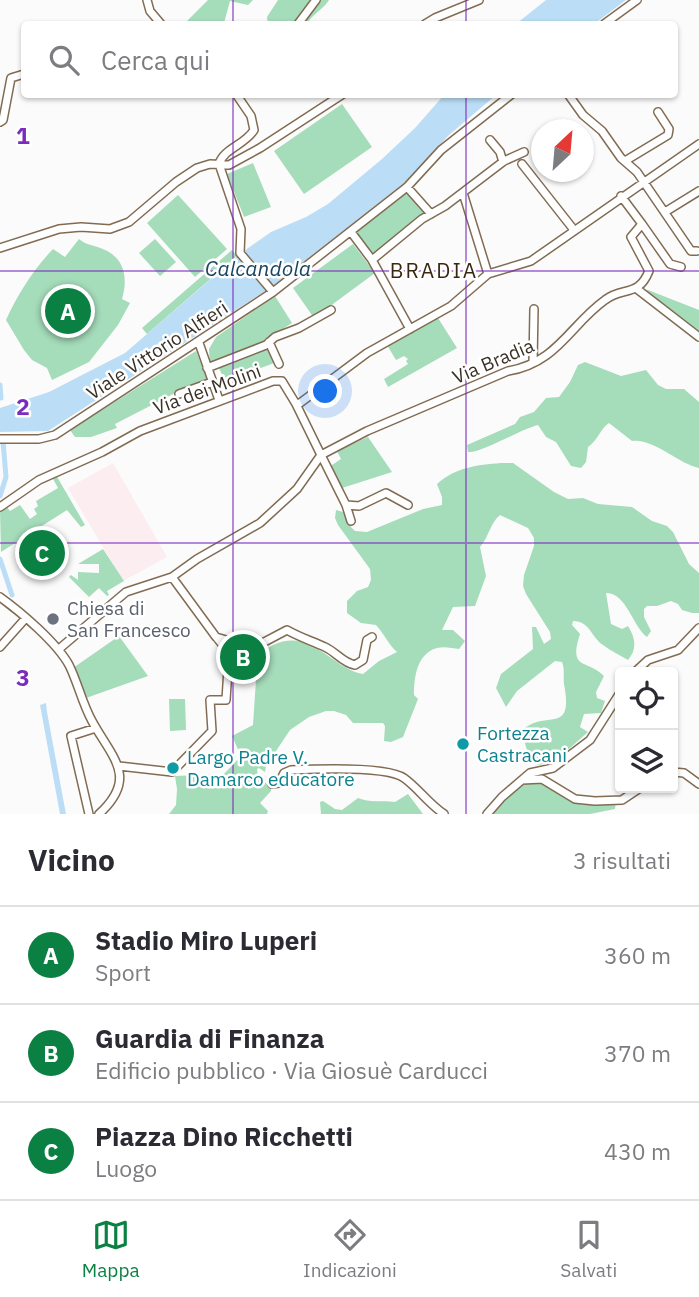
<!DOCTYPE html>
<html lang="it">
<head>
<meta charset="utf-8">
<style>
	:root { --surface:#fff; --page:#f2f2f3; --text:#2b2b33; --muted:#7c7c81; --line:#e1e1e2; --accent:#0b8043 }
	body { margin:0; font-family:"IBM Plex Sans",sans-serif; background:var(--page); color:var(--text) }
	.controls { position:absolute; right:21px; bottom:21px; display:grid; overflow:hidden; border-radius:7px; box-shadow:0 2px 5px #0004 }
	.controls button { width:63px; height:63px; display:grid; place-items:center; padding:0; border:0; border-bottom:2px solid var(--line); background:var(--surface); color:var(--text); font:35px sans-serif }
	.compass { position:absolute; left:531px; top:119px; width:63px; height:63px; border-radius:50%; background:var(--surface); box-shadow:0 2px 5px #0004; rotate:26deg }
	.you { position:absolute; left:326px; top:392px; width:24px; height:24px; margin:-18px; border:5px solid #fff; border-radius:50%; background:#1a73e8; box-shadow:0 0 0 10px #1a73e833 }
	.badge { display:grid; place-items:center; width:46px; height:46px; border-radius:50%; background:var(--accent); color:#fff; font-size:23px; font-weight:700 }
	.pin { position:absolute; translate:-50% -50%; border:4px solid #fff; box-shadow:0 2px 7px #0006 }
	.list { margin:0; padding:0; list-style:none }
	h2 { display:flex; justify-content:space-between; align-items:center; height:91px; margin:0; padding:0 28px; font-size:30px }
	h2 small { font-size:23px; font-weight:400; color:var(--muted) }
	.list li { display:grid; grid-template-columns:46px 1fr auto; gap:21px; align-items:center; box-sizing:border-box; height:98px; padding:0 28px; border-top:2px solid var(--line) }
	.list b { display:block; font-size:26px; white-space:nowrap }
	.list p { margin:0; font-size:23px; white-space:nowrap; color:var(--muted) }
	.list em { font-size:23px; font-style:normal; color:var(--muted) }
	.icon { flex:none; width:38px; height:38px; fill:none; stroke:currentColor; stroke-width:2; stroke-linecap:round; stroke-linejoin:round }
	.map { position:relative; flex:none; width:699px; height:814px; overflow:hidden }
	.search { position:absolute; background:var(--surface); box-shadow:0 2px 5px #0004; left:21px; right:21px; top:21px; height:77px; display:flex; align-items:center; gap:18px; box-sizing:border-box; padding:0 24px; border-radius:7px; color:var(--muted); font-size:26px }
	.sheet { height:385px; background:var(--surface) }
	nav { display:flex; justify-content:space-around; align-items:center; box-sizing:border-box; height:98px; border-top:2px solid var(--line); background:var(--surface); font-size:19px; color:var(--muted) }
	nav a { display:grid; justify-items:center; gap:4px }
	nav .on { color:var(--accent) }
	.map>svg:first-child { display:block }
	.education { fill:#fcedf1 }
	.green { fill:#a5dcba }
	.water { fill:#bbdef6 }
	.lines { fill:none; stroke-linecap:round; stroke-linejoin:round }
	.canal { stroke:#bbdef6; stroke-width:5 }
	.minor-casing { stroke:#816c53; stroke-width:10 }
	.minor { stroke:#fff; stroke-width:7 }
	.grid { fill:none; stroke:#7b2cbf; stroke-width:2; stroke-opacity:0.55 }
	.worship-dot { fill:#6b7280; stroke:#fff; stroke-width:2.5 }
	.culture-dot { fill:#0f9aa8; stroke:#fff; stroke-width:2.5 }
	.labels { text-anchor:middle; stroke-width:5; stroke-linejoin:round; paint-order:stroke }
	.street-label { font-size:19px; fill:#3a3126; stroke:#fff }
	.worship-label { font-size:19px; fill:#5b616d; stroke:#fff; text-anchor:start }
	.culture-label { font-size:19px; fill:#0d838f; stroke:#fff; text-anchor:start }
	.water-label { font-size:21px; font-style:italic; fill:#184661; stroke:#fff }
	.neighbourhood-label { font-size:21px; letter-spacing:2px; fill:#3a2810; stroke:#fff }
	.grid-label { font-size:23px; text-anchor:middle; font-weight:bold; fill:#7b2cbf; stroke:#fff; stroke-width:5; stroke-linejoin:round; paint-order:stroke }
</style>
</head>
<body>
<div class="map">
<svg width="699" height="814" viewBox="0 0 699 814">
	<rect width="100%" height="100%" fill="#fbfbfb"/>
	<path class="education" d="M113,463L167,557L123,581L68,488Z"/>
	<path class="green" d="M208,0H253L248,5L230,1L224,23L227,24H184Z
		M278,0H329C323,10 312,14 307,24H268L267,17Z
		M342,104L372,147L304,194L274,151Z
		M253,163L271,207L244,217L227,174Z
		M408,190L428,213L373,257L354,233Z
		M178,195L227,249L195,277L147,223Z
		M79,239C87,246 96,245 105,250C125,259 128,279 122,299L130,303L118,325L89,362L52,380L47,368L32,360L24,350L6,320C18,294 33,270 53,249L65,257Z
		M155,239L176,262L160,276L139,253Z
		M353,244L375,273L314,318L293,288Z
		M232,250L237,256L147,334L142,328Z
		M648,290L699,310V333L644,292Z
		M275,296L292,323L252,349L210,365L209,349L216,337Z
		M438,318L457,348L388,387L384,379L408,364L406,361L408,359L404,356L396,360L387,345Z
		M268,346L277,362L225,381L218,366Z
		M196,351L207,378L205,383L177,392L115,424L117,428L91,437H75L70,430Z
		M585,362L621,376L646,370L658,385L666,389H684L699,402V468C679,464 653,438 632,441L609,423C600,429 598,440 588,447L586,462L581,468L571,466L556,442L546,437L538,425C521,429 480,454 468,452L467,445L515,424L520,417L534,412L546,398L559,397L570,382L578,365Z
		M368,437L392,472L342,488L329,467L341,459L337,451Z
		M501,463H513L554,492L568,499L583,498L598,504L632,507L652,521L667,526L673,532L689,564L699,573V613H692L682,610L678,604L671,601L657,606H647L644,609V617L651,631L647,637C633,627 626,592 606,593L611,624L622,629L628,626C636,639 637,649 628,660C620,655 611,651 603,645C591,637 590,621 573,621L572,625L580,634C568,671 587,659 604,676L596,692L597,698L605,701L601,713L584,714L580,727L588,732C573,745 557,763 537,765L527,750L521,731C546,708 574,737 564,684C563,677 565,669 562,662L555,661L517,691L506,707L496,688L501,674L533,649L532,627H536L544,644L551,639L550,632L526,594L523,586L524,575L534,546V538L528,528L500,515C490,523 489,537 480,547L486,576L475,606L453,607L442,630H453L465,641L459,649C453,648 443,646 437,648C416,654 414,679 414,695L418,699L403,737L391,742L384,741L385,726L383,723H353L346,715L334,711H326L309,717L290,730L266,766L265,772L259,768L257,769L258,777L271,787V791L260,803L268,811L267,814H169L176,805L177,789L175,776L224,774L241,756L232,736L253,725L257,665C259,655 263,650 273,645C312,627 333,670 363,674L379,661L397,652C388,644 385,635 376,625L361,623L347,613V601L357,591L368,587L371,580L370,569L338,525L335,518L336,510L343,512L350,526L355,531L367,532L423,509L442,505V497L437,484C456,467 477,465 501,463Z
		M56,475L85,525L81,527L67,510L1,552L0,510L6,506L10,511L20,505L30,519L37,514L34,509L38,506L36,501L58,488L52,477Z
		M103,549L124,581L107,591L109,595L107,596L99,588L89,597L69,577L71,575L78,580V572L99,573V564H78Z
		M119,636L148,676L86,698L73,668Z
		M169,699H185L186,730L170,731Z
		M540,781C566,796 584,809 616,802L615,809L590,814H492L495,808L522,783Z
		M408,794L423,814H321L320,802L323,801L335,809L342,810L358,798C370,803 382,800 395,802Z"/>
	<path class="water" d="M546,0H626L594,24H516Z
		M444,95H496L449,135L404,183L270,288L48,431L0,432V408L49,392L125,353L241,253L271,232L306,217L328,204L382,159L415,128Z
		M46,703L47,712L66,814H60L40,705Z"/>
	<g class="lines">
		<path class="canal" d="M0,385L1,398
			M0,496L6,477L3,441
			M0,559L12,595"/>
		<g class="minor-casing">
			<path id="minor" d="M147,0L150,11L161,24
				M298,24L316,0
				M425,24L435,18L479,0
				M604,24L637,0
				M568,94L583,115L602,131L621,158L637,172L691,251H697
				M0,122L3,120L11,78L24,74
				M490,140L500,152L503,162
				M625,161L668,135L669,129L658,112
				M219,164L241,229L240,253L273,292
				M219,164C224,148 245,145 254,130L251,116L236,94
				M522,164L574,230
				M407,187L431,214
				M463,193L488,274
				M665,212L699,191
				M642,224L670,264L681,267
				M351,232L372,260L410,329
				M0,248L59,229L81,227L110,229L129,222L176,182L197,168L210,164L229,165L260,148L343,94
				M372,260L422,219L445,206L504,161L524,152
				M637,289L699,337
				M269,342L279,364
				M199,343L219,400
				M533,363L534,309
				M207,368L266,345L275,337L299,328L331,310
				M179,394L212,382
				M0,439H39L55,435L273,292L407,187L441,150L512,94
				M346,505L359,506L386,493L408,505
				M0,507L39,480L102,452L140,431L273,381H282L296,404L300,403L367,353L451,306L488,274L531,261L699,144
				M351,521L346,505L321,455L367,431L508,371C557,363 570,325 605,300C623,286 638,298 649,271L631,237L642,224L621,196
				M172,577L216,637L253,648L287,630C299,637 312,641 325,647C336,652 343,663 355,665L363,660L367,640L372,637
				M0,597C21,612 57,643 69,665C78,683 82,703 92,721C112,758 139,777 99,814
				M0,647L25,619
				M59,649L126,592L172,577L197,559L260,523L297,489L321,455L296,404
				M635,672L648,660L678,650L699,628
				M119,766L172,772L212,731L210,700H226L229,653L217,638
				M673,772L684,773L699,784
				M522,780L542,779L575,799L595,801L622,800L640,788
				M272,784L279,783L284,773L291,770C313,769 387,766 404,778C418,788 429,804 444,814
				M89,814L71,736L96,728
				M487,814L502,797L530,773L553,768L590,740L620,693"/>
		</g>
		<use href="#minor" class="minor"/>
	</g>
	<path class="grid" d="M233,0V24M466,0V24M233,94V814M466,94V814M0,271H699M0,543H699"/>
	<circle class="worship-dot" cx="53" cy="619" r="7"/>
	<g class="culture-dot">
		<circle cx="463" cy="744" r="7"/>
		<circle cx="173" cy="768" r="7"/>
	</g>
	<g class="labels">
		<g class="street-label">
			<text transform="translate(157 350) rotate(-33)" y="7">Viale Vittorio Alfieri</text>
			<text transform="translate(493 361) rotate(-23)" y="7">Via Bradia</text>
			<text transform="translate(207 389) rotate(-20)" y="7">Via dei Molini</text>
		</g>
		<g class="worship-label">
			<text x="67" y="615">Chiesa di<tspan x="67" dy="22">San Francesco</tspan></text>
		</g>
		<g class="culture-label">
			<text x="477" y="740">Fortezza<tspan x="477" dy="22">Castracani</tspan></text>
			<text x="187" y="764">Largo Padre V.<tspan x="187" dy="22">Damarco educatore</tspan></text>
		</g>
		<g class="water-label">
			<text x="258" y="276">Calcandola</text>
		</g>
		<g class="neighbourhood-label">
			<text x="434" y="278">BRADIA</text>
		</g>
	</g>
	<g class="grid-label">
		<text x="23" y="144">1</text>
		<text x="23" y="415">2</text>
		<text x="23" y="686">3</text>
	</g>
</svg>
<div class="controls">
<button><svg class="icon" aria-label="locate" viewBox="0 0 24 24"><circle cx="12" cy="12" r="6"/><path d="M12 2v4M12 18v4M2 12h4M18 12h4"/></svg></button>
<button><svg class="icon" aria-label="layers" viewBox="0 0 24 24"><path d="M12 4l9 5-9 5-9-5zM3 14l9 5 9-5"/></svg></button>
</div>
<svg class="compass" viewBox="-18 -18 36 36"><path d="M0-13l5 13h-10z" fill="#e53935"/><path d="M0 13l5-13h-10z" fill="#7c7c81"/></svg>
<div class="you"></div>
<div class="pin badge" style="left:68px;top:311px">A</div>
<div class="pin badge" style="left:243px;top:657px">B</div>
<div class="pin badge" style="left:42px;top:553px">C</div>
<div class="search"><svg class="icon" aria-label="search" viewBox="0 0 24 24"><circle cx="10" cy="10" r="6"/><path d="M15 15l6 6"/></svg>Cerca qui</div>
</div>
<section class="sheet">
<h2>Vicino<small>3 risultati</small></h2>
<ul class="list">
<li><span class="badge">A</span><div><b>Stadio Miro Luperi</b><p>Sport</p></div><em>360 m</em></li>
<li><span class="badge">B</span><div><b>Guardia di Finanza</b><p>Edificio pubblico · Via Giosuè Carducci</p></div><em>370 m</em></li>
<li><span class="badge">C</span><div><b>Piazza Dino Ricchetti</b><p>Luogo</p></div><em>430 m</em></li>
</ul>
</section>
<nav>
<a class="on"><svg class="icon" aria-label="map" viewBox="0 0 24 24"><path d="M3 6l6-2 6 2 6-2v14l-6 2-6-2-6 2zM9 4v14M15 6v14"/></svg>Mappa</a>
<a><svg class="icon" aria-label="directions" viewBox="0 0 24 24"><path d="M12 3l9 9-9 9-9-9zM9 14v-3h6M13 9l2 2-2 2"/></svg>Indicazioni</a>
<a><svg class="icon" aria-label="saved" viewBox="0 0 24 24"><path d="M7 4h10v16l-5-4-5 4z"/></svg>Salvati</a>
</nav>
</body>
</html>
